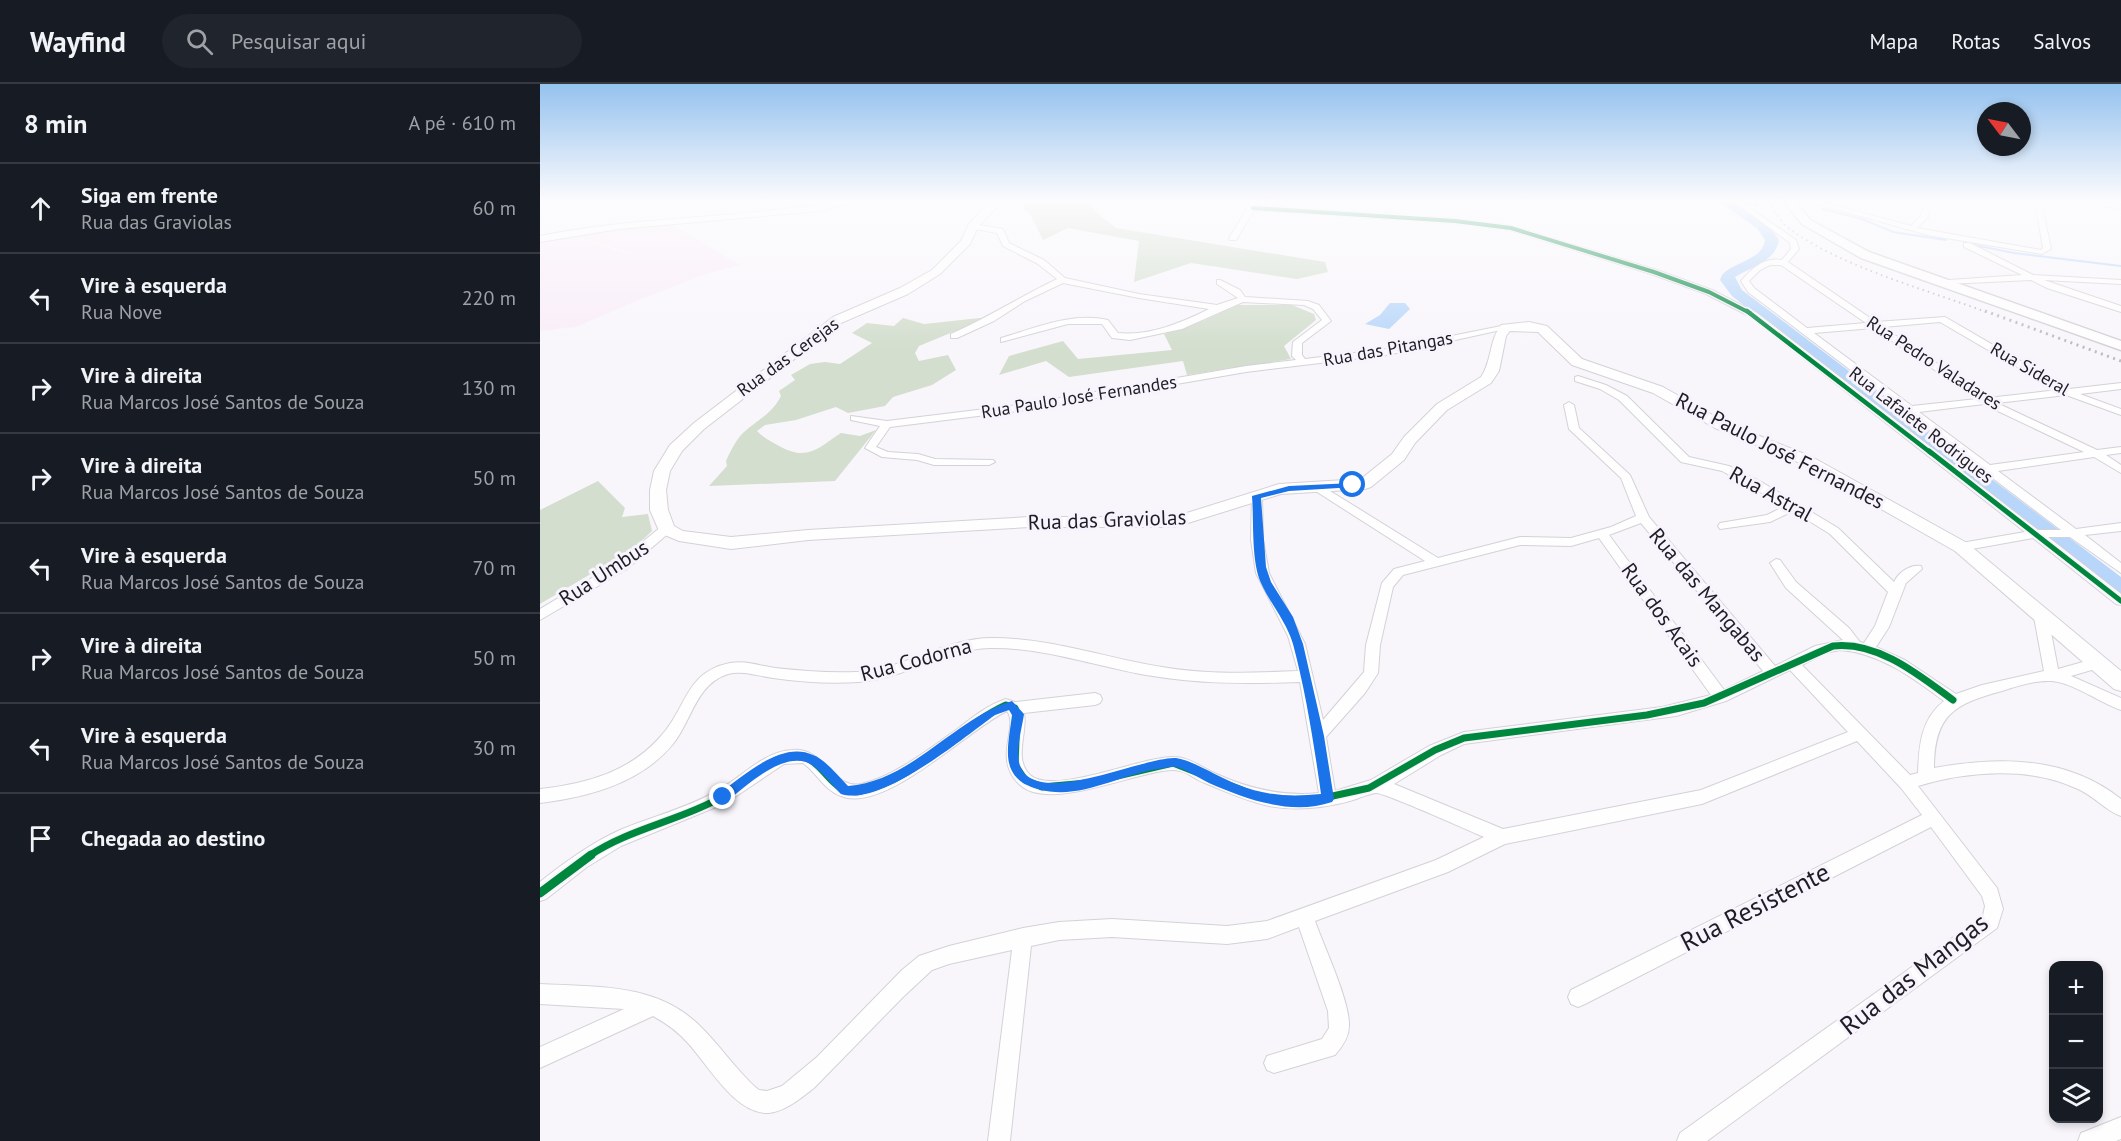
<!DOCTYPE html>
<html lang="pt">
<head>
<meta charset="utf-8">
<style>
	:root { --surface:#171b24; --page:#20242c; --text:#f1f3f6; --muted:#9ea1a6; --line:#363941 }
	body { margin:0; font-family:"PT Sans",sans-serif; background:var(--page); color:var(--text) }
	.controls { position:absolute; right:18px; bottom:18px; display:grid; overflow:hidden; border-radius:12px; box-shadow:0 3px 9px #0003 }
	.controls button { width:54px; height:54px; display:grid; place-items:center; padding:0; border:0; border-bottom:2px solid var(--line); background:var(--surface); color:var(--text); font:30px sans-serif }
	.compass { position:absolute; left:1437px; top:18px; width:54px; height:54px; border-radius:50%; background:var(--surface); box-shadow:0 3px 9px #0003; rotate:302deg }
	.stop { position:absolute; width:18px; height:18px; margin:-14px; border:4px solid #1a73e8; border-radius:50%; background:#fff }
	.stop.end { background:#1a73e8; border-color:#fff; box-shadow:0 2px 6px #0008 }
	.list { margin:0; padding:0; list-style:none }
	h2 { display:flex; justify-content:space-between; align-items:center; height:78px; margin:0; padding:0 24px; font-size:26px }
	h2 small { font-size:20px; font-weight:400; color:var(--muted) }
	.list li { display:grid; grid-template-columns:39px 1fr auto; gap:18px; align-items:center; box-sizing:border-box; height:90px; padding:0 24px; border-top:2px solid var(--line) }
	.list b { display:block; font-size:22px; white-space:nowrap }
	.list p { margin:0; font-size:20px; white-space:nowrap; color:var(--muted) }
	.list em { font-size:20px; font-style:normal; color:var(--muted) }
	.icon { flex:none; width:33px; height:33px; fill:none; stroke:currentColor; stroke-width:2; stroke-linecap:round; stroke-linejoin:round }
	.map { position:relative; flex:none; width:1581px; height:1057px; overflow:hidden }
	header { display:flex; align-items:center; gap:36px; box-sizing:border-box; height:84px; padding:0 30px; background:var(--surface); border-bottom:2px solid var(--line) }
	header strong { font-size:28px }
	nav { display:flex; gap:33px; margin-inline-start:auto; font-size:21px }
	.search { width:420px; height:54px; background:var(--page); display:flex; align-items:center; gap:15px; box-sizing:border-box; padding:0 21px; border-radius:33px; color:var(--muted); font-size:22px }
	main { display:flex }
	aside { flex:1; background:var(--surface) }
	.map>svg:first-child { display:block }
	.industrial { fill:#f9edf8 }
	.green { fill:#d3dece }
	.water { fill:#b8d6fa }
	.lines { fill:none; stroke-linecap:round; stroke-linejoin:round }
	.stream { stroke:#b8d6fa; stroke-width:2 }
	.river { fill:#b8d6fa; fill-rule:evenodd }
	.minor-casing { stroke:#d4d1d7; stroke-width:2 }
	.secondary-casing { stroke:#d4d1d7; stroke-width:2 }
	.primary-casing { stroke:#d4d1d7; stroke-width:3 }
	.minor { fill:#fefefe; fill-rule:evenodd }
	.secondary { fill:#fefefe; fill-rule:evenodd }
	.primary { fill:#fefefe; fill-rule:evenodd }
	.rail-far1 { stroke:#bcbcbe; stroke-width:2; stroke-dasharray:1.5 4; stroke-linecap:butt }
	.rail { stroke:#bcbcbe; stroke-width:3; stroke-dasharray:2 4.5; stroke-linecap:butt }
	.cycleway-far4-casing { stroke:#f8f4fd; stroke-width:6 }
	.cycleway-far3-casing { stroke:#f8f4fd; stroke-width:8 }
	.cycleway-far2-casing { stroke:#f8f4fd; stroke-width:9 }
	.cycleway-far1-casing { stroke:#f8f4fd; stroke-width:10 }
	.cycleway-casing { stroke:#f8f4fd; stroke-width:13 }
	.cycleway-far4 { stroke:#00873e; stroke-width:4 }
	.cycleway-far3 { stroke:#00873e; stroke-width:4.5 }
	.cycleway-far2 { stroke:#00873e; stroke-width:5 }
	.cycleway-far1 { stroke:#00873e; stroke-width:7 }
	.cycleway { stroke:#00873e; stroke-width:9 }
	.route { fill:#1a73e8 }
	.labels { text-anchor:middle; stroke-width:6; stroke-linejoin:round; paint-order:stroke }
	.far-street-label { font-size:18px; fill:#1f1c24; stroke:#f8f4fd }
	.street-label { font-size:21px; fill:#1f1c24; stroke:#f8f4fd }
	.near-street-label { font-size:26px; fill:#1f1c24; stroke:#f8f4fd }
</style>
</head>
<body>
<header>
<strong>Wayfind</strong>
<div class="search"><svg class="icon" aria-label="search" viewBox="0 0 24 24"><circle cx="10" cy="10" r="6"/><path d="M15 15l6 6"/></svg>Pesquisar aqui</div>
<nav><a>Mapa</a><a>Rotas</a><a>Salvos</a></nav>
</header>
<main>
<aside>
<h2>8 min<small>A pé · 610 m</small></h2>
<ul class="list">
<li><svg class="icon" aria-label="ahead" viewBox="0 0 24 24"><path d="M12 20V5M6 11l6-6 6 6"/></svg><div><b>Siga em frente</b><p>Rua das Graviolas</p></div><em>60 m</em></li>
<li><svg class="icon" aria-label="left" viewBox="0 0 24 24"><path d="M17 20v-9H6M10 6l-5 5 5 5"/></svg><div><b>Vire à esquerda</b><p>Rua Nove</p></div><em>220 m</em></li>
<li><svg class="icon" aria-label="right" viewBox="0 0 24 24"><path d="M7 20v-9h11M14 6l5 5-5 5"/></svg><div><b>Vire à direita</b><p>Rua Marcos José Santos de Souza</p></div><em>130 m</em></li>
<li><svg class="icon" aria-label="right" viewBox="0 0 24 24"><path d="M7 20v-9h11M14 6l5 5-5 5"/></svg><div><b>Vire à direita</b><p>Rua Marcos José Santos de Souza</p></div><em>50 m</em></li>
<li><svg class="icon" aria-label="left" viewBox="0 0 24 24"><path d="M17 20v-9H6M10 6l-5 5 5 5"/></svg><div><b>Vire à esquerda</b><p>Rua Marcos José Santos de Souza</p></div><em>70 m</em></li>
<li><svg class="icon" aria-label="right" viewBox="0 0 24 24"><path d="M7 20v-9h11M14 6l5 5-5 5"/></svg><div><b>Vire à direita</b><p>Rua Marcos José Santos de Souza</p></div><em>50 m</em></li>
<li><svg class="icon" aria-label="left" viewBox="0 0 24 24"><path d="M17 20v-9H6M10 6l-5 5 5 5"/></svg><div><b>Vire à esquerda</b><p>Rua Marcos José Santos de Souza</p></div><em>30 m</em></li>
<li><svg class="icon" aria-label="arrive" viewBox="0 0 24 24"><path d="M6 21V4h12l-3 4 3 4H6"/></svg><div><b>Chegada ao destino</b></div></li>
</ul>
</aside>
<div class="map">
<svg width="1581" height="1057" viewBox="0 0 1581 1057">
	<rect width="100%" height="100%" fill="#f8f6fb"/>
	<path class="industrial" d="M130,140L200,181L166,190L96,217L36,243L0,247V158L26,151L89,170L46,185L92,169L30,151Z"/>
	<path class="green" d="M489,117H550L557,129L576,144L785,178L788,188L757,195L651,179L594,198L599,157L528,144L503,156L490,130L482,123Z
		M697,221H752L774,230L776,236L744,262L751,275L647,291L643,277L529,293L506,277L459,291L469,272L523,257L538,275L632,266L624,250L663,237Z
		M449,233L379,262L375,269L379,277L408,271L416,286L392,301L353,313L345,322L308,329L296,323L256,336L225,341L217,347C224,354 232,358 241,363C268,377 278,364 301,349L320,352L336,346L295,397L169,402L187,382L186,377C190,368 196,356 203,349C217,336 232,330 241,312L239,307L255,296L251,291L270,280L285,278L300,280L332,259L312,249L327,239L354,242L363,234L384,240Z
		M58,397L85,424L82,433L108,430L112,447L93,465L0,520V426Z"/>
	<path class="water" d="M850,219H865L870,225L849,245L825,240L840,231Z"/>
	<g class="lines">
		<path class="stream" d="M1197,117L1217,121
			M1283,125L1322,135L1353,148L1406,156
			M1434,161L1474,169L1581,182"/>
		<path class="river" d="M1178,117C1204,117 1225,135 1239,156C1235,178 1211,183 1195,193L1202,206L1581,493V513L1573,510L1192,212L1180,196L1182,191C1194,177 1222,177 1225,156L1217,144Z"/>
		<g class="minor-casing">
			<path id="minor" d="M712,117H719L716,122L915,135L971,142L1117,186L1172,206L1217,229L1498,446H1521L1208,208L1201,197C1212,184 1224,173 1242,176L1251,165L1250,159L1196,119L1201,118L1256,156L1259,165L1248,178L1336,238L1405,233L1529,305L1581,299V305L1540,310L1581,325V331L1526,311L1457,319L1557,366L1581,363V369L1566,371L1581,381V389L1554,373L1458,387L1536,445L1581,439V447L1545,451L1581,479V489L1530,453H1508L1581,510V521L1576,520L1493,454L1421,467L1417,466L1415,463L1421,459L1485,448L1211,233L1166,210L1111,190L970,146L915,139L714,126L696,156H690L689,154ZM1230,181H1241L1326,239L1267,244L1214,204L1209,197L1220,186ZM1400,238L1517,306L1448,314L1343,243ZM1333,244L1437,315L1372,322L1274,249ZM1444,320L1445,321L1544,368L1450,381L1379,328Z
				M1267,117H1279L1371,142L1381,132L1385,117H1391L1388,133L1377,144L1501,166L1503,164L1495,117H1501L1511,165L1502,170L1388,151Z
				M1546,117L1581,121V125L1549,119Z
				M433,140L463,145L469,159L504,176L525,194L599,210L677,221L698,214L677,200V196H680L700,206L705,213L768,217L779,221L791,237L762,259V271L765,275L847,265L966,241L970,244L847,271L706,288L486,326L350,343L336,363L348,368L378,370L395,375L453,376L455,378L449,381H394L377,376L342,373L325,364L340,342L311,336V332L347,337L486,320L706,282L756,276L752,272L753,258L782,236L773,225L764,221L703,218L642,245L590,256L572,254L562,240H528L461,258V254C496,244 531,228 568,236L578,249C610,252 641,239 669,225L599,214L523,199L485,217L454,237L417,254H411V250C447,234 480,213 517,195L498,180L463,162L457,149L430,144L429,142Z
				M1424,159H1430L1493,191L1581,196V200L1504,196L1581,222V228L1507,204L1491,196L1406,200L1405,198L1409,196L1482,191L1424,163Z
				M1038,292L1066,301L1087,312L1149,373L1189,382L1223,399L1298,444L1354,498C1358,489 1370,480 1381,482L1382,485L1366,499L1349,543L1336,563L1365,576L1416,610L1442,601L1504,587L1494,533L1501,528L1508,533L1518,585L1557,574L1562,575L1564,579L1562,583L1531,592L1581,614V626C1558,618 1536,600 1512,597C1495,596 1477,602 1462,607C1414,620 1394,631 1394,684C1459,672 1527,672 1581,715V732C1566,727 1554,712 1538,705C1490,682 1428,687 1378,702L1457,804L1463,825L1457,844L1167,1057H1137L1140,1049L1443,832L1445,822L1442,812L1391,743L1045,920L1038,923L1031,920L1028,913L1031,906L1382,731L1361,704L1317,657L1162,720L965,760L908,788L775,837C784,863 810,917 809,942C809,953 802,963 795,971L734,989L727,986L724,979L727,972L782,955L789,944L788,927L759,843L727,855L687,860L572,853L519,856L491,862L470,1057H448L472,866L409,880L392,886L363,913L274,1004C261,1014 246,1027 229,1029C195,1031 167,979 147,958C137,947 126,939 113,932L0,984V963L84,925L0,920V900C57,903 118,899 161,943C180,962 195,984 214,1002L219,1006L227,1007L242,1002L277,973L362,886L379,872L409,862L483,844L519,838L572,835L687,842L727,837L896,776L944,753C930,747 843,708 836,709C827,710 818,715 810,717C784,724 756,727 729,722C707,717 686,708 665,699C654,695 644,685 632,686C595,687 507,730 478,699C453,673 479,643 467,627C428,645 345,730 301,712C284,706 277,689 263,679L244,680L186,719L81,762L47,783L6,815L0,817V798C25,778 51,759 80,746C111,733 144,725 173,709C200,696 221,668 252,666C286,663 292,706 321,700C354,693 392,663 420,643C434,632 448,621 466,615L475,618L555,609L560,611L562,615L560,619L555,621L484,629C488,649 473,674 490,691C514,712 602,672 634,673C648,673 660,682 672,688C706,704 741,713 779,709L760,598C709,600 658,600 606,591C555,582 503,563 450,564C404,565 365,595 319,598C291,600 261,598 233,594C218,592 203,586 188,590C156,600 152,636 133,660C101,699 49,713 0,719V705C46,700 90,688 121,652C147,624 145,588 190,579C205,576 220,582 235,584C262,587 289,589 316,588C364,586 404,554 452,554C510,554 566,574 622,583C667,591 713,589 758,587L748,552L716,489L711,456L712,410L716,409L722,412L723,456L729,489L765,560L783,636L824,588L826,561L842,499L854,485L885,477L774,406V402H782L898,474L980,453L1031,454L1071,443L1096,432L1081,394L1029,345L1024,321L1029,318L1034,321L1039,344L1090,391L1109,433L1235,582L1275,562L1303,556L1246,504L1230,479L1236,475L1240,476L1256,498L1309,544L1320,558L1324,559L1335,542L1348,508L1290,450L1253,427L1230,438L1180,445L1178,442L1180,439L1227,431L1245,422L1182,387L1141,378L1079,316L1060,305L1035,297V293ZM1101,439L1223,587L1184,606L1069,451ZM1059,454L1171,611L1122,623L924,648L889,662L831,696L795,707L786,653L825,609L838,589L840,561L853,503L863,491L980,461L1031,462ZM1300,566C1340,569 1373,594 1404,617C1381,635 1379,661 1378,689L1370,691L1262,581L1285,569ZM1250,586L1308,648L1161,706L963,745L854,700L901,671L924,660L1136,632L1186,617Z
				M126,441L130,442L132,445L130,448L87,485L0,536V525L77,479L122,442Z
				M1581,1033V1055L1576,1057H1538L1541,1049Z"/>
		</g>
		<g class="secondary-casing">
			<path id="secondary" d="M299,117H323L278,127L79,145L0,158V152C99,132 200,135 299,117Z
				M451,117H462L438,143L430,160L400,190L368,210L301,239L164,345L142,367L130,387L126,406L128,426L134,442L143,447L191,453L268,446L490,433H634L739,400L821,395L852,370L864,353L897,320L941,293C952,277 949,257 961,241L989,238L1007,242L1042,275L1123,303L1185,338L1272,373L1427,459L1581,587V607L1574,605L1415,467L1260,379L1175,344L1113,309L1032,281L998,248L970,247L966,252L959,287L951,299L907,326L875,359L864,376L831,403L825,405L741,410L635,443H490L268,456L191,465L139,457L120,449L110,426V406L114,387L130,361L154,339L293,233L360,204L392,186L421,157L429,140Z"/>
		</g>
		<g class="primary-casing">
			<path id="primary" d="M1244,117H1255L1270,136L1329,168L1581,257V266L1321,174L1262,140Z"/>
		</g>
		<use href="#minor" class="minor"/>
		<use href="#secondary" class="secondary"/>
		<use href="#primary" class="primary"/>
		<path class="rail-far1" d="M1229,117C1235,128 1241,139 1251,146C1304,184 1388,206 1449,229"/>
		<path class="rail" d="M1445,227L1581,277"/>
		<g class="cycleway-far4-casing">
			<path id="cycleway-far4" d="M713,124L915,137L971,144L1114,188L1169,208L1210,229"/>
		</g>
		<g class="cycleway-far3-casing">
			<path id="cycleway-far3" d="M1207,227L1391,369"/>
		</g>
		<g class="cycleway-far2-casing">
			<path id="cycleway-far2" d="M1389,367L1581,517"/>
		</g>
		<g class="cycleway-far1-casing">
			<path id="cycleway-far1" d="M49,772C92,743 146,736 190,708C211,695 230,671 257,672C285,673 290,714 321,707C378,695 416,644 466,621L475,624L477,631L475,681L485,696L502,703L547,699L633,679L717,712L743,717H770L829,704L895,666L924,654L1107,631L1164,619L1293,562C1338,557 1379,591 1413,616"/>
		</g>
		<g class="cycleway-casing">
			<path id="cycleway" d="M0,809L51,771"/>
		</g>
		<use href="#cycleway-far4" class="cycleway-far4"/>
		<use href="#cycleway-far3" class="cycleway-far3"/>
		<use href="#cycleway-far2" class="cycleway-far2"/>
		<use href="#cycleway-far1" class="cycleway-far1"/>
		<use href="#cycleway" class="cycleway"/>
	</g>
	<linearGradient id="sky" x2="0" y2="1"><stop stop-color="#95c2ef"/><stop offset="0.44" stop-color="#fcfbfd"/><stop offset="1" stop-color="#fcfbfd" stop-opacity="0"/></linearGradient>
	<rect width="1581" height="265" fill="url(#sky)"/>
	<path class="route" d="M813,399L815,403L749,407L721,414L726,483L731,498L753,533L763,560L784,652L794,715L792,718C751,732 706,715 669,699C659,694 647,686 636,683C631,682 623,685 618,685C577,691 540,717 498,705C458,694 468,664 472,631L469,626L455,631C423,654 341,723 301,710C292,701 278,682 266,678C239,670 207,702 187,717H178V710C203,693 241,656 273,671C286,676 298,692 308,702C372,697 412,636 472,617L484,630C482,646 472,675 484,689C510,718 598,675 634,674C649,674 680,694 696,700C725,712 751,713 781,710C774,660 766,609 753,560C746,537 731,521 721,499C711,477 714,437 712,412L749,402Z"/>
	<g class="labels">
		<g class="far-street-label">
			<text transform="translate(848 265) rotate(-10)" y="6">Rua das Pitangas</text>
			<text transform="translate(248 273) rotate(-36)" y="6">Rua das Cerejas</text>
			<text transform="translate(1394 279) rotate(33)" y="6">Rua Pedro Valadares</text>
			<text transform="translate(1490 285) rotate(30)" y="6">Rua Sideral</text>
			<text transform="translate(539 313) rotate(-9)" y="6">Rua Paulo José Fernandes</text>
			<text transform="translate(1381 341) rotate(38)" y="6">Rua Lafaiete Rodrigues</text>
		</g>
		<g class="street-label">
			<text transform="translate(1240 367) rotate(27)" y="7">Rua Paulo José Fernandes</text>
			<text transform="translate(1231 410) rotate(29)" y="7">Rua Astral</text>
			<text transform="translate(567 436) rotate(-2)" y="7">Rua das Graviolas</text>
			<text transform="translate(64 489) rotate(-33)" y="7">Rua Umbus</text>
			<text transform="translate(1167 511) rotate(50)" y="7">Rua das Mangabas</text>
			<text transform="translate(1122 531) rotate(54)" y="7">Rua dos Acais</text>
			<text transform="translate(376 576) rotate(-15)" y="7">Rua Codorna</text>
		</g>
		<g class="near-street-label">
			<text transform="translate(1215 823) rotate(-27)" y="9">Rua Resistente</text>
			<text transform="translate(1374 890) rotate(-38)" y="9">Rua das Mangas</text>
		</g>
	</g>
</svg>
<div class="controls">
<button>+</button>
<button>−</button>
<button><svg class="icon" aria-label="layers" viewBox="0 0 24 24"><path d="M12 4l9 5-9 5-9-5zM3 14l9 5 9-5"/></svg></button>
</div>
<svg class="compass" viewBox="-18 -18 36 36"><path d="M0-13l5 13h-10z" fill="#e53935"/><path d="M0 13l5-13h-10z" fill="#9ea1a6"/></svg>
<div class="stop" style="left:813px;top:401px"></div>
<div class="stop end" style="left:183px;top:713px"></div>
</div>
</main>
</body>
</html>
